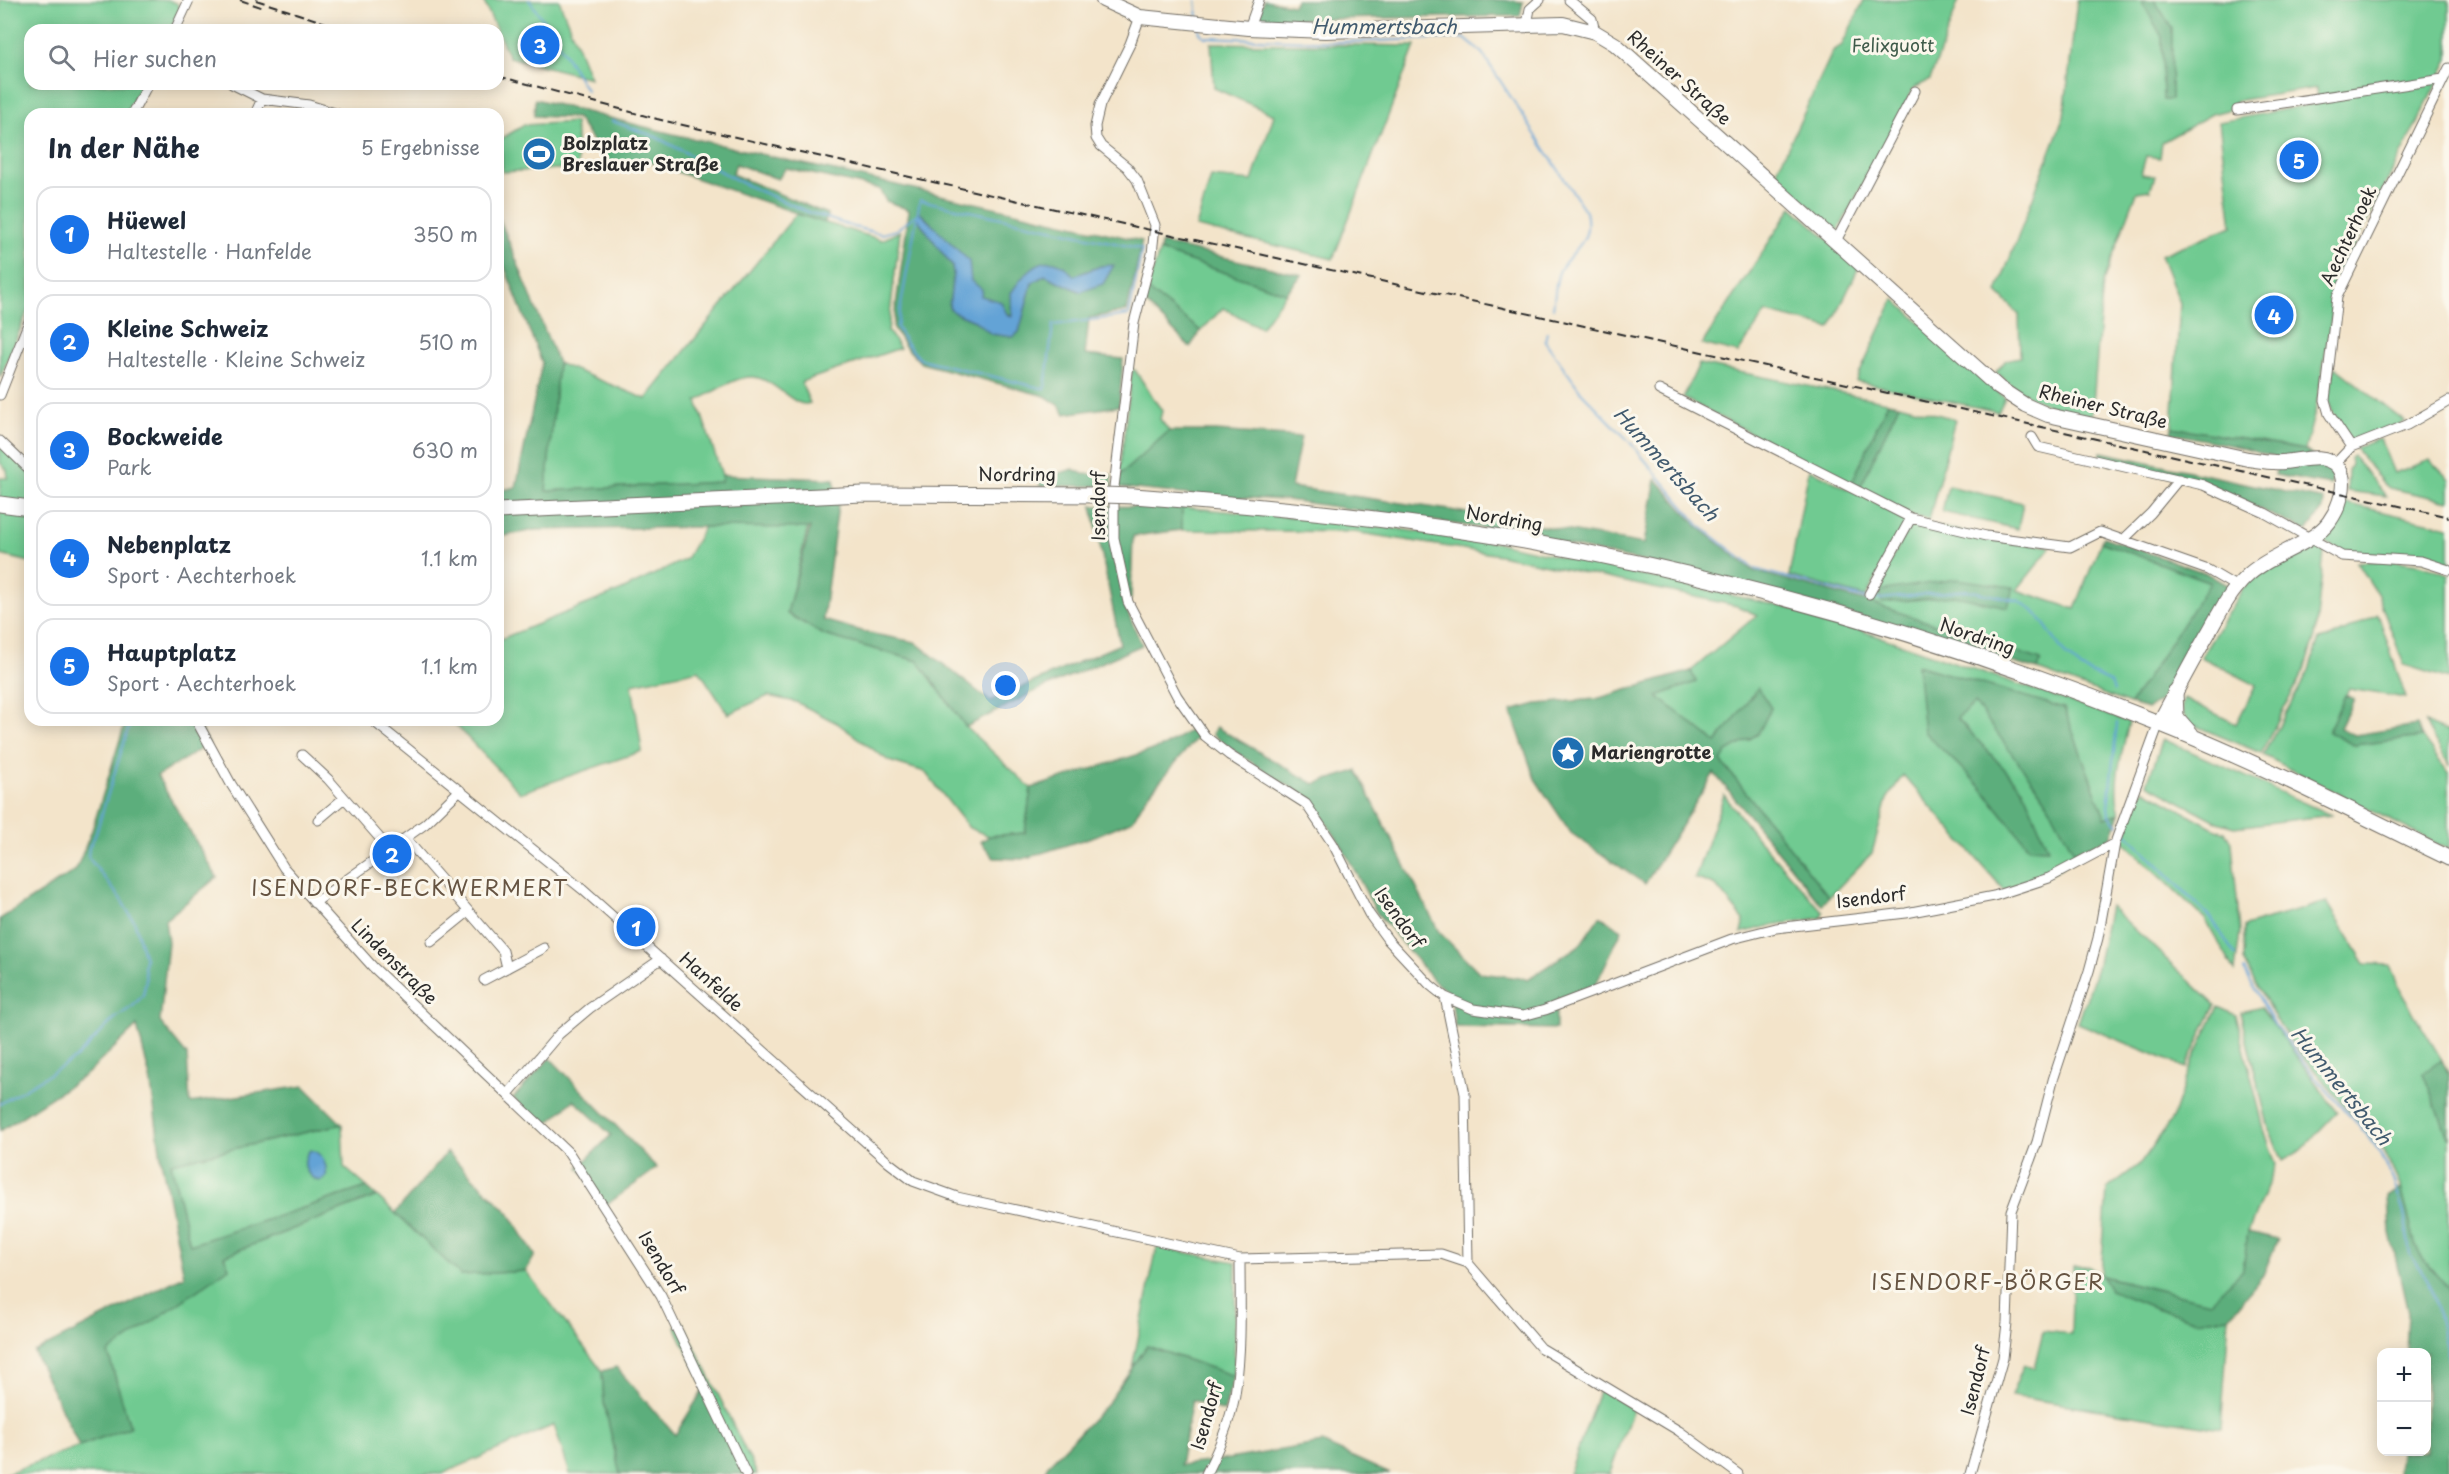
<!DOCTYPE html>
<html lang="de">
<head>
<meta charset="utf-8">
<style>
	:root { --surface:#fff; --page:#f6f6f7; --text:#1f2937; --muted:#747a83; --line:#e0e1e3; --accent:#1a73e8 }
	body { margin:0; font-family:"Playpen Sans",sans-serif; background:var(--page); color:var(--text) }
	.controls { position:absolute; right:18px; bottom:18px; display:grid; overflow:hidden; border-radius:12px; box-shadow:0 3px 15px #0003 }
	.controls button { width:54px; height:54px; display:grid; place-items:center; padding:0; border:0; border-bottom:2px solid var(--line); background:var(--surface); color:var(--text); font:30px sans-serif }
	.you { position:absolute; left:1006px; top:686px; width:21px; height:21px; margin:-15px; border:4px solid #fff; border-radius:50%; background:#1a73e8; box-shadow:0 0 0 9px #1a73e833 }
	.badge { display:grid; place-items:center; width:39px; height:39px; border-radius:50%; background:var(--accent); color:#fff; font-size:20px; font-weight:700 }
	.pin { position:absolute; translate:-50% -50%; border:3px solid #fff; box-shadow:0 2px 6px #0006 }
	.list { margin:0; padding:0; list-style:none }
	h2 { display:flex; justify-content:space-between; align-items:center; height:78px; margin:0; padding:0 24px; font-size:26px }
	h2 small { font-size:20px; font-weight:400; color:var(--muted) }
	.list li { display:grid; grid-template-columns:39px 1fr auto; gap:18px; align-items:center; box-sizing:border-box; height:96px; margin:0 12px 12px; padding:0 12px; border:2px solid var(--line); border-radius:18px }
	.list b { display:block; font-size:22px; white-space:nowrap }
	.list p { margin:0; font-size:20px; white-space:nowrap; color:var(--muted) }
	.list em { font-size:20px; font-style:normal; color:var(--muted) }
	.icon { flex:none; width:33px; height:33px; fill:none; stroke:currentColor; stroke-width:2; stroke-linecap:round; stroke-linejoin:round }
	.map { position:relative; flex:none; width:2449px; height:1474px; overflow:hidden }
	.search { position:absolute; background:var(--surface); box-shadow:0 3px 15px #0003; left:24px; top:24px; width:480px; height:66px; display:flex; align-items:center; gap:15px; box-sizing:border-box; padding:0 21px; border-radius:18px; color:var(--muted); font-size:22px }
	.panel { position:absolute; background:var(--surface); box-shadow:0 3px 15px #0003; left:24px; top:108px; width:480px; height:618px; border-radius:18px }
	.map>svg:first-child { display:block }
	.green { fill:#6fca91; stroke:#4d7a5e; stroke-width:1.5 }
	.forest { fill:#5bae7b; stroke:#436c53; stroke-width:1.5; fill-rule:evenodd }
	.water { fill:#64a3d6; stroke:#486780; stroke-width:1.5 }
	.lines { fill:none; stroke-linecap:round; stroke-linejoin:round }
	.stream { stroke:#64a3d6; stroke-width:2 }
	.street-casing { stroke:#716c63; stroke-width:11 }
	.secondary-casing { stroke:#716c63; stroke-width:16 }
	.primary-casing { stroke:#716c63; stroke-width:17 }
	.street { stroke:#fff; stroke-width:9 }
	.secondary { stroke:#fff; stroke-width:14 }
	.primary { stroke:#fff; stroke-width:15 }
	.rail { stroke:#2b2b2b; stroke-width:2; stroke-dasharray:9 4.5; stroke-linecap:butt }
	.primary-bridge-casing { stroke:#716c63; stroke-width:17; stroke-linecap:butt }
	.primary-bridge { stroke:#fff; stroke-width:15 }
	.labels { text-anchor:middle; stroke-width:6; stroke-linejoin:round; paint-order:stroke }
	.park-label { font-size:18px; fill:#3f5b4a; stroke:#fbf7ec }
	.street-label { font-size:18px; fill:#2b2b2b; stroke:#fbf7ec }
	.poi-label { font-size:18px; font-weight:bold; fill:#2b2b2b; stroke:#fbf7ec; text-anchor:start }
	.water-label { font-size:20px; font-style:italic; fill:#425b6f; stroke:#fbf7ec }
	.quarter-label { font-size:21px; letter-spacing:1.5px; fill:#665442; stroke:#fbf7ec }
</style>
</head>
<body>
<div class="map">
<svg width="2449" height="1474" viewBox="0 0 2449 1474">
	<rect width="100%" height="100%" fill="#fbf7ec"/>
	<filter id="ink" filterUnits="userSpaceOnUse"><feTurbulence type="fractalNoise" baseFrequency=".0167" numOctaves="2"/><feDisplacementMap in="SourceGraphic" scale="12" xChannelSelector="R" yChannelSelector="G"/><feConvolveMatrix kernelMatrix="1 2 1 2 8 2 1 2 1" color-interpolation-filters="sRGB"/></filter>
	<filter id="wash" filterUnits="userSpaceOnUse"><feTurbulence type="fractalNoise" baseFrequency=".008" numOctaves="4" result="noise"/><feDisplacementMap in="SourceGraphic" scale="24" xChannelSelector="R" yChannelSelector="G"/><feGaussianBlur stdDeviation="1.35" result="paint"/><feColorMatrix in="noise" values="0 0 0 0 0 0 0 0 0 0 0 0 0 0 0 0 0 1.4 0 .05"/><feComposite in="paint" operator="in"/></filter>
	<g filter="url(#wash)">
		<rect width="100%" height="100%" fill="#f3e4ca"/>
		<path class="green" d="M0,0H168L177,3L180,10L170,30H30V84H141L126,114H30V305L0,378Z
			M483,0H559L590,78L509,57Z
			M1864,0H1959L1930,80L1914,88L1838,231L1775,175L1833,51L1842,45Z
			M2077,0H2142L2162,37L2163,99L2171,100L2172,28L2154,0H2449V59L2346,263L2337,286L2316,408L2305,450L2172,427L2180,303L2161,255L2232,226L2219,122L2318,103L2317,88L2235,101L2236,108L2212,114L2162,142L2160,158L2146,156L2141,174L2155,176L2150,190L2137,192L2103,282L2092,416C2051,408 2027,401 1996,372L2006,360L2020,357L2019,314L1997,292L2064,116Z
			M1211,43L1415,46L1333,259L1196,227L1211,177L1252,181L1274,115L1214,88Z
			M575,122L578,168L502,172L501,139L524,125Z
			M1792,207L1859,267L1830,328L1766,312L1738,353L1702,344Z
			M796,214L882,240L900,231L888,331L900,348L801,382L810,403C794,410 775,378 753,377C735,376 712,393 697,401L722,475V482L546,491L558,363L646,399Z
			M1160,251L1286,293L1261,328L1223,308L1201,331L1146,289Z
			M1894,299L2005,398L1998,412L1856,381Z
			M1699,364L1888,402L1851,485L1683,398Z
			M2335,367L2405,422L2352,442L2333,413L2327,399Z
			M1132,370H1135L1162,411L1160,419L1169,431L1119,476Z
			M1899,404L1955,419L1929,520L1910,515L1859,490Z
			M2380,439L2394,473L2430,460L2449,479V501L2389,488L2383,483L2355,448Z
			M0,441L30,470V562L0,555V478H8L7,470L0,463Z
			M2353,456L2386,496L2347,491L2348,471L2351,464L2350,458Z
			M1809,469L1908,519L1866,597L1789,576Z
			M1948,486L2023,503L2018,529L1942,512Z
			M2345,503L2449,527V566C2427,559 2407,555 2384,554C2357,551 2351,559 2325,542L2327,533Z
			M1182,507L1355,523L1499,543L1810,613L2129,722C2123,751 2111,784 2120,813L2105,818L2064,708L1918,665L1924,732L1981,787L2029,848L2047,849L2023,789L1957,718L1976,703L2044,797L2078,857L2050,874L2005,891L1903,775L1887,799L1872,853L1829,897L1721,761L1727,752L1758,734L1771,708L1758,689L1716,743L1657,696L1696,682L1691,671L1757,615L1737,606L1500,555L1354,532L1182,530Z
			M1912,522L2051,547L2017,590L2075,609L2101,542L2211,582L2130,704L2038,670L2040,660L1868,602Z
			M704,527H808L787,614L824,635L918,661L966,727L1031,788L1025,833L989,836L969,828L925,772L889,761L837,723L796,702L768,696L728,714L699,670L632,684L642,751L520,793L451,720H498V640L622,590L686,559Z
			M2312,544L2324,552L2315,637L2304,670L2261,753L2191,724C2183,716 2179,709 2184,698L2236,724L2256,685L2201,657L2243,588L2257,574Z
			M2387,560L2420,564L2449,574V679L2404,665L2378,595L2357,562Z
			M2378,614L2406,698L2349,689L2328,732L2354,745L2422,737L2449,774V850L2263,755L2309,670L2319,639L2330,638Z
			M2425,723L2449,732V765Z
			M2163,739L2331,815L2235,827L2218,822L2147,784Z
			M2143,789L2212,827L2225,832L2232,843L2240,932L2235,971L2205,919L2123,841Z
			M1724,795L1757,838L1823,912L1821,918L1778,924L1741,933L1744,920L1716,886L1695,878Z
			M2327,902L2365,964L2390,965L2402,994L2442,1060L2423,1073L2449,1139V1290L2422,1258L2415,1243L2401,1188L2384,1151L2303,1057L2280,1026L2243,961L2244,926Z
			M2110,906L2215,1005L2186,1068L2078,1023L2097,968Z
			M2218,1007L2236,1015L2264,1129L2276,1165L2248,1232L2243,1270L2210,1302L2102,1276L2110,1290L2155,1308L2198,1320L2229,1317L2221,1429L2011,1396L2024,1365L2034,1368L2043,1331L2071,1334L2073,1266H2088L2101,1275L2107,1189L2141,1163L2172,1119L2189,1069Z
			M2261,1007L2337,1112L2300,1151L2283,1161L2269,1129L2242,1021L2241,1012Z
			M342,1124L344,1167L367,1187L190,1245L171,1163Z
			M377,1196L461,1275L526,1271L602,1371L604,1403L620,1474H570L554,1425L442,1474H5L130,1427L108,1353L229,1268L224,1256Z
			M1157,1247L1236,1262L1234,1376L1147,1346L1132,1368Z
			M683,1322L757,1474H746L675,1326Z
			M1600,1389L1633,1409L1610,1473L1612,1474H1569Z"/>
		<path class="forest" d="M1264,0L1293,5L1296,0H1501L1523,2L1520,16L1257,20Z
			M2141,0H2154L2172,28L2171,100H2163L2162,37Z
			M535,99L673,134L1142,241L1127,311L1089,318L1085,355L1123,359L1119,406L1065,414L1059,405L1045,396L921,363L905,346L893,327L909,210L886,201L879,189L786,168L778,179L736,164L732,174L827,214L825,223L666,168L658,163H607L577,118L534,116ZM918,211L930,222L980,296C999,299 998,311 1013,316L1011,307L1049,262L1060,264L1074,276L1101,266L1081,292L1045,275L1032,283L1019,332L1013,337L991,334L975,321L953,312L949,307L953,274L952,266L917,218Z
			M498,215L558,363L546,491L721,482L722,475L834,479L838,505L823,620L868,633L915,642L990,701L1120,644L1092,506L1182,507V530L1133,536L1131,599L1124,604L1142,645L1036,691L966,727L918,661L824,635L787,613L810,528L704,527L535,530L498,537V491L516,487L542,363L498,250Z
			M1161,243L1302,275L1286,293L1160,251Z
			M1146,289L1201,331L1190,347L1143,301Z
			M1888,402L1899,404L1859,490L1851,485Z
			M2172,427L2305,450L2333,472L2330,485L2275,475L2278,459L2239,447L2171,433Z
			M1169,431H1216L1301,437L1291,487L1450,510L1644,544L1656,479L1697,526L1754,571L1868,602L2041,660L2038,670L1736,581L1489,529L1287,500L1203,496L1117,487L1119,476Z
			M2101,452L2324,500L2323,509L2307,531L2203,483L2099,458Z
			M1073,469L1083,474L1112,475V486H1040V479Z
			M2103,537L2206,573L2232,588L2159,702L2147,709L2130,704L2210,582L2101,542Z
			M1957,579L2013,587L2008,607L1955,596L1882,603L1878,591Z
			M1917,665L2064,708L2105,818L2120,813L2111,838L2074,852L2044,797L1975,703L1957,718L2023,789L2048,849L2029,848L1981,787L1924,732Z
			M1691,671L1696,682L1657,696L1716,743L1758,688L1771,708L1758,734L1727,752L1721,761L1829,897L1822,905L1714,773L1645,884L1571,833L1535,779L1511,711L1537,704L1596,699Z
			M2345,695L2354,699L2340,728L2355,735L2417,725L2422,737L2354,745L2328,732Z
			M126,720H196L209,744L157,776L217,877L165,920L168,942L160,1022L187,1055L190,1103L304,1086L342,1124L171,1163L190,1245L367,1187L377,1196L224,1256L229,1268L108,1353L130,1427L79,1446L34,1352L184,1276L162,1165L150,1078L137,1026L87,1074L0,1131V919L76,870L92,830Z
			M1216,727L1314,784L1357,771L1439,932L1480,973L1528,979L1580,945L1600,916L1622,930L1595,986L1556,1001V1029L1455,1027L1451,995L1435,982L1377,913L1340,843L1311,800L1237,753L1212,734Z
			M1194,728L1199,735L1145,799L1133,820L1095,836L1023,859L994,858L981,842L989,836L1025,833L1031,788L1165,746Z
			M550,1058L657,1168L605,1206L579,1167L611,1135L574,1100L544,1127L513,1098Z
			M2442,1060L2449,1075V1139L2423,1073Z
			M447,1152L509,1213L535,1255L526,1271L461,1275L395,1213Z
			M2401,1188L2415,1243L2422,1258L2449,1290V1474H2398L2400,1452H2426V1352H2406L2408,1313L2390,1233L2388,1197Z
			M2248,1232L2278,1239L2263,1275L2229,1317L2198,1320L2155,1308L2110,1290L2101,1276L2210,1302L2243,1270Z
			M1147,1346L1234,1376L1224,1412L1192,1400L1180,1465L1217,1461L1322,1443L1390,1474H1045L1047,1466L1107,1404Z
			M616,1367L675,1435L705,1387L746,1474H620L604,1403L602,1371Z"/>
		<path class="water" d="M918,211L969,261L971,281L982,289L981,296L1001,302L1007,314L1012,316L1011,293C1021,278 1039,253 1060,264C1065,266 1070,272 1074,276L1101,266L1114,265L1103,284L1081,292L1045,275L1032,283L1019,332L1013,337L991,334L975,321L953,312L949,307L953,274L952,266L917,218Z
			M310,1150C322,1152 328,1165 326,1177L320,1181C305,1177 300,1162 310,1150Z"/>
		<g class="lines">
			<path class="stream" d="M529,0L553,34L586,90
				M1196,0L1198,18
				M1199,27L1200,33L1205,37L1336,42L1464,38L1482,53L1586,212C1593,243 1573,248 1560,270C1555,280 1555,297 1553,308
				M612,121L656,137L748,186L808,212L854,227L882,234L896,230L918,213
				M920,200L1142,249L1129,315L1053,325L1045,389L920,359L906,343L897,327Z
				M1547,332L1545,341L1582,393L1629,441L1699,525L1755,569L1870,600L1967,590L2020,601L2037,614L2065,654L2082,669L2111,683L2114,691
				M2117,723L2108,807L2109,814L2118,825
				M2124,831L2212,919L2235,955
				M2244,970L2275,1025L2315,1077L2369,1137L2381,1154L2394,1182L2404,1213L2410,1254L2426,1277L2433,1293L2449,1360
				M0,1104L76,1058L114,1019L133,1006L143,995L146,980L144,966L145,959L135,923L120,898L88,857L89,847L95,836L131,720"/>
		</g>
	</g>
	<g filter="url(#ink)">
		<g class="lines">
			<g class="street-casing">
				<path id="street" d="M1569,0L1592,19L1595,32
					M1140,17L1130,44L1100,105L1095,126L1096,138L1101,146L1127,167L1137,180L1155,225L1152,254L1134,323L1114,487V538L1128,602L1177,696L1205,736L1229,755L1306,804L1333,844L1369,914L1388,940L1430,985L1445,997L1473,1009L1523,1016L1545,1010L1732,939L1776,928L1906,913L1994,896L2049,878L2115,843
					M1527,24L1530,9L1540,0
					M1249,28L1259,0
					M175,30L189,0
					M232,84L262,99L309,105L338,114
					M2237,110L2443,79
					M132,114L148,84
					M255,114L262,99
					M1836,241L1915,91
					M1659,390L1911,518L1986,536L2070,547L2100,532L2208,570L2237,587
					M0,395L30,319
					M2032,437L2038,447L2203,485L2265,513L2342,556L2421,561L2449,570
					M0,441L30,470
					M2351,447L2329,414L2325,400L2337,297L2449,68
					M2335,464L2351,447L2407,425L2449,401
					M2124,539L2151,513L2179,479
					M1869,594L1911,518
					M196,720L231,784L284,868L373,967L569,1153L661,1296L746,1474
					M372,720L582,889L888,1162L913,1181L957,1197L1240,1259L1441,1254L1468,1263L1541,1348L1679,1431L1738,1474
					M302,755L328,779L390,850
					M318,820L344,798
					M406,839L503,951L507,968
					M314,903L425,824L460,790
					M431,942L468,912
					M484,980L544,948
					M1445,997L1465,1094L1468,1263
					M508,1094L559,1034L590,1008L661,959
					M1206,1474C1219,1448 1233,1416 1236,1387C1242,1345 1240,1301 1240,1259
					M1970,1474L2003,1358L2007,1323L2011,1211L2037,1142L2053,1080L2089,971L2098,938L2115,843L2159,723"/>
			</g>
			<g class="secondary-casing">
				<path id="secondary" d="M1103,0L1140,17L1249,28L1325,31L1563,24L1595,32L1615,44L1999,388L2025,405L2048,415L2248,459C2257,460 2266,462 2275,462C2294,464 2322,450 2337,466C2350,481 2339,508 2329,522C2312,545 2268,555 2246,577C2230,592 2220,612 2210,630C2192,661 2176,692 2159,723"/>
			</g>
			<g class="primary-casing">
				<path id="primary" d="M1134,496C1237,504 1341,513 1443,528C1688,563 1931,632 2161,724C2259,763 2354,812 2449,858
					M0,504L30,508
					M498,511L863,494L1102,495
					M2175,692L2176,717L2191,734"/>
			</g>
			<use href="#street" class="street"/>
			<use href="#secondary" class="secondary"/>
			<use href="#primary" class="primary"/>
			<path class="rail" d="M240,0L264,8
				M256,0L347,30
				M498,76L657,119L874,169L2449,517"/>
			<g class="primary-bridge-casing">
				<path id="primary-bridge" d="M1102,495L1134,496"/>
			</g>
			<use href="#primary-bridge" class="primary-bridge"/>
		</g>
	</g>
	<defs>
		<g id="stadium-disc" transform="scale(1.725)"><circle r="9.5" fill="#1f6fb2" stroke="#fbf7ec"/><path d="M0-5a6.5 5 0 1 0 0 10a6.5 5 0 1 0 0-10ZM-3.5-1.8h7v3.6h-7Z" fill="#fff"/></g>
		<g id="sight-disc" transform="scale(1.725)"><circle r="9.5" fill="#1f6fb2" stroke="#fbf7ec"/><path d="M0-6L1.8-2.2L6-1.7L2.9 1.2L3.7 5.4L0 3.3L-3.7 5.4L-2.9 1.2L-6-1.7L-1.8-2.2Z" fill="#fff"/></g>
	</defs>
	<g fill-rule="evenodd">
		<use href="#stadium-disc" x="539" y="154"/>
		<use href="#sight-disc" x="1568" y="753"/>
	</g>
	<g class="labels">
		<g class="park-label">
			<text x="1893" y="52">Felixguott</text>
		</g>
		<g class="street-label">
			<text transform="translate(1679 78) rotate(42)" y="6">Rheiner Straße</text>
			<text transform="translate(2349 236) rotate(-65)" y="6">Aechterhoek</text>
			<text transform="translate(2103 407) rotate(14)" y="6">Rheiner Straße</text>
			<text x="1017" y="481">Nordring</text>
			<text transform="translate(1099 506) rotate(-90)" y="6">Isendorf</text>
			<text transform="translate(1504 519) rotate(10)" y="6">Nordring</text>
			<text transform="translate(1977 637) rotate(19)" y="6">Nordring</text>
			<text transform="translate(1871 898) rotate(-7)" y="6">Isendorf</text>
			<text transform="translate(1399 918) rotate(54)" y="6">Isendorf</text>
			<text transform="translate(394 962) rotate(45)" y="6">Lindenstraße</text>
			<text transform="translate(711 982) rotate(42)" y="6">Hanfelde</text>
			<text transform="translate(661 1263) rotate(59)" y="6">Isendorf</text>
			<text transform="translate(1976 1381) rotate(-76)" y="6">Isendorf</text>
			<text transform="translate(1207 1416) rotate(-74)" y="6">Isendorf</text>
		</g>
		<g class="poi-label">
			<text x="562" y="150">Bolzplatz<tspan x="562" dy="21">Breslauer Straße</tspan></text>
			<text x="1591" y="759">Mariengrotte</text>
		</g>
		<g class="water-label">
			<text x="1384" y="34">Hummertsbach</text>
			<text transform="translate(1666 464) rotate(48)" y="7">Hummertsbach</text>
			<text transform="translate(2341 1086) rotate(51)" y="7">Hummertsbach</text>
		</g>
		<g class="quarter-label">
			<text x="410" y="896">ISENDORF-BECKWERMERT</text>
			<text x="1988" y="1290">ISENDORF-BÖRGER</text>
		</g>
	</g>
</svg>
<div class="controls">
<button>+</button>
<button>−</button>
</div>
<div class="you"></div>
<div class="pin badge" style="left:636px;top:927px">1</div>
<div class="pin badge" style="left:392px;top:854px">2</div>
<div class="pin badge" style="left:540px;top:45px">3</div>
<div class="pin badge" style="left:2274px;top:315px">4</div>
<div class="pin badge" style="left:2299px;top:160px">5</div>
<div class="search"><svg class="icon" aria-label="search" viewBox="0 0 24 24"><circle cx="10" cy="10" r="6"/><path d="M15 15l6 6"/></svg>Hier suchen</div>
<section class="panel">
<h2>In der Nähe<small>5 Ergebnisse</small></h2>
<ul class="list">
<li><span class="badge">1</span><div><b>Hüewel</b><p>Haltestelle · Hanfelde</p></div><em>350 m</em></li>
<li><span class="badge">2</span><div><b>Kleine Schweiz</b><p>Haltestelle · Kleine Schweiz</p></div><em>510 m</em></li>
<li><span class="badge">3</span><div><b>Bockweide</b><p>Park</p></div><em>630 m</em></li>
<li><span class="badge">4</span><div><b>Nebenplatz</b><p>Sport · Aechterhoek</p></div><em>1.1 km</em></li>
<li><span class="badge">5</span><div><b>Hauptplatz</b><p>Sport · Aechterhoek</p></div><em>1.1 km</em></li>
</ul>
</section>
</div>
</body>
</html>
